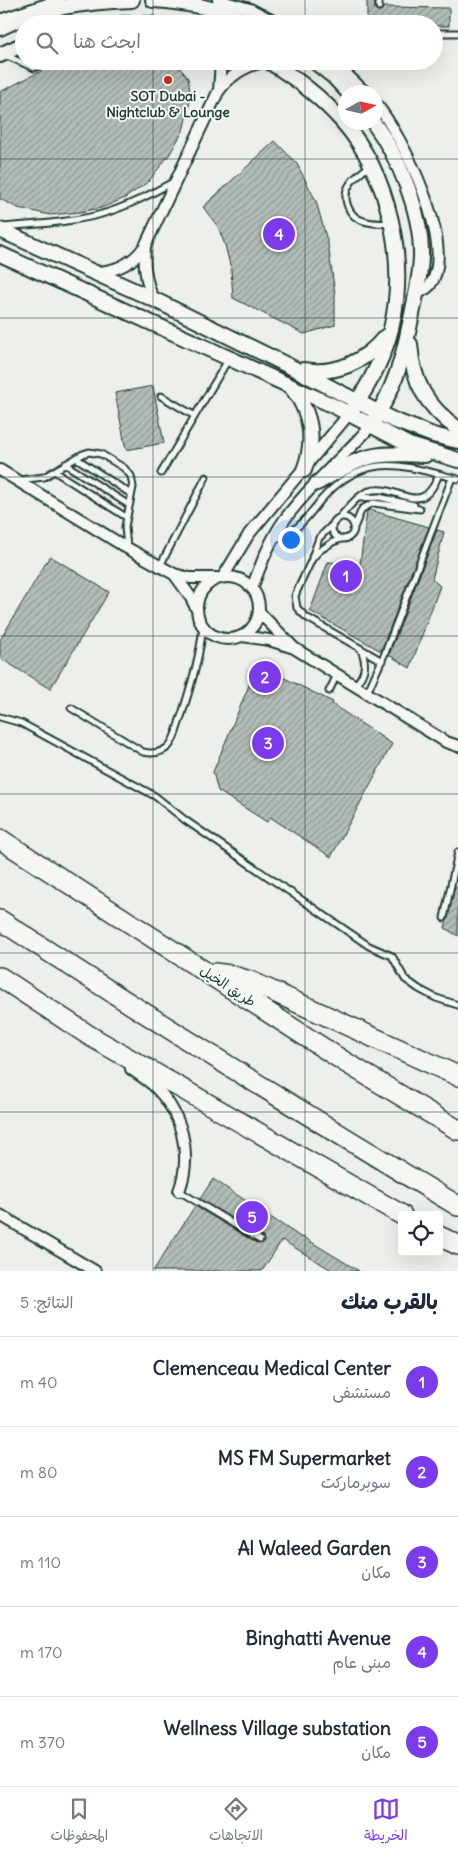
<!DOCTYPE html>
<html lang="ar">
<head>
<meta charset="utf-8">
<style>
	:root { --surface:#fff; --page:#f6f6f7; --text:#1f2937; --muted:#747a83; --line:#e0e1e3; --accent:#7c3aed }
	body { margin:0; font-family:Delius,"Playpen Sans Arabic",sans-serif; background:var(--page); color:var(--text); direction:rtl }
	.controls { position:absolute; right:15px; bottom:15px; display:grid; overflow:hidden; border-radius:5px; box-shadow:0 5px 20px #0002 }
	.controls button { width:45px; height:45px; display:grid; place-items:center; padding:0; border:0; border-bottom:1px solid var(--line); background:var(--surface); color:var(--text); font:25px sans-serif }
	.compass { position:absolute; left:338px; top:85px; width:45px; height:45px; border-radius:50%; background:var(--surface); box-shadow:0 5px 20px #0002; rotate:82deg }
	.you { position:absolute; left:290px; top:539px; width:18px; height:18px; margin:-12px; border:4px solid #fff; border-radius:50%; background:#1a73e8; box-shadow:0 0 0 8px #1a73e833 }
	.badge { display:grid; place-items:center; width:32px; height:32px; border-radius:50%; background:var(--accent); color:#fff; font-size:16px; font-weight:700 }
	.pin { position:absolute; translate:-50% -50%; border:2px solid #fff; box-shadow:0 1px 5px #0006 }
	.list { margin:0; padding:0; list-style:none }
	h2 { display:flex; justify-content:space-between; align-items:center; height:65px; margin:0; padding:0 20px; font-size:21px }
	h2 small { font-size:16px; font-weight:400; color:var(--muted) }
	.list li { display:grid; grid-template-columns:32px 1fr auto; gap:15px; align-items:center; box-sizing:border-box; height:90px; padding:0 20px; border-top:1px solid var(--line) }
	.list b { display:block; font-size:19px; white-space:nowrap }
	.list p { margin:0; font-size:16px; white-space:nowrap; color:var(--muted) }
	.list em { font-size:16px; font-style:normal; color:var(--muted) }
	.icon { flex:none; width:28px; height:28px; fill:none; stroke:currentColor; stroke-width:2; stroke-linecap:round; stroke-linejoin:round }
	.map { position:relative; flex:none; width:458px; height:1271px; overflow:hidden; direction:ltr }
	.search { position:absolute; background:var(--surface); box-shadow:0 5px 20px #0002; left:15px; right:15px; top:15px; height:55px; display:flex; align-items:center; gap:12px; box-sizing:border-box; padding:0 18px; border-radius:28px; color:var(--muted); font-size:19px }
	.sheet { height:515px; background:var(--surface) }
	nav { display:flex; justify-content:space-around; align-items:center; box-sizing:border-box; height:70px; border-top:1px solid var(--line); background:var(--surface); font-size:14px; color:var(--muted) }
	nav a { display:grid; justify-items:center; gap:2px }
	nav .on { color:var(--accent) }
	.map>svg:first-child { display:block }
	.building { fill:url(#building-hatch); stroke:#1f3d34 }
	.lines { fill:none; stroke-linecap:round; stroke-linejoin:round }
	.lane-casing { stroke:#1f3d34; stroke-width:9 }
	.street-casing { stroke:#1f3d34; stroke-width:14 }
	.secondary-casing { stroke:#1f3d34; stroke-width:18 }
	.highway-casing { stroke:#1f3d34; stroke-width:22 }
	.lane { stroke:#f6f6f2; stroke-width:5 }
	.street { stroke:#f6f6f2; stroke-width:10 }
	.secondary { stroke:#f6f6f2; stroke-width:14 }
	.highway { stroke:#f6f6f2; stroke-width:19 }
	.grid { fill:none; stroke:#1f3d34; stroke-width:1; stroke-opacity:0.55 }
	.poi-dot { fill:#c8321e; stroke:#f6f6f2; stroke-width:2 }
	.labels { text-anchor:middle; stroke-width:4; stroke-linejoin:round; paint-order:stroke }
	.poi-label { font-size:14px; font-weight:bold; fill:#1f3d34; stroke:#f6f6f2 }
	.street-label { font-size:14px; fill:#1f3d34; stroke:#f6f6f2 }
</style>
</head>
<body>
<div class="map">
<svg width="458" height="1271" viewBox="0 0 458 1271">
	<defs>
		<pattern id="building-hatch" width="6" height="6" patternUnits="userSpaceOnUse" patternTransform="scale(1.25)"><rect width="6" height="6" fill="#b4bdb8"/><path d="M-1 1l2-2M0 6l6-6M5 7l2-2" fill="none" stroke="#929b96"/></pattern>
	</defs>
	<rect width="100%" height="100%" fill="#edefea"/>
	<filter id="ink" filterUnits="userSpaceOnUse"><feTurbulence type="fractalNoise" baseFrequency=".02" numOctaves="2"/><feDisplacementMap in="SourceGraphic" scale="10" xChannelSelector="R" yChannelSelector="G"/><feConvolveMatrix kernelMatrix="1 2 1 2 8 2 1 2 1" color-interpolation-filters="sRGB"/></filter>
	<g filter="url(#ink)">
		<path class="building" d="M367,0H375V9L379,11L382,10L383,7L449,8V26H434V24H367Z
			M43,61H174L188,78L191,97L183,131L169,155L148,182L125,198L101,208L80,212L50,215L18,208L0,199V92L43,70L45,65Z
			M275,141L297,164L316,201L328,244L335,294V325L304,334L233,298L231,269L225,245L218,227L203,207Z
			M153,386L164,443L126,450L115,393Z
			M370,510L429,527L381,651L310,611L328,562L360,564L367,511Z
			M437,530L444,532L432,579L440,586L410,668L389,655Z
			M50,556L109,592L50,689L0,658V640Z
			M270,671L333,702L332,704L392,744L331,857L270,817L267,822L218,791L213,772L252,678Z
			M455,887H458V936L445,928Z
			M213,1179L302,1238L303,1237L359,1271H333L282,1240L262,1271H153L195,1206L258,1244L263,1243L264,1240L262,1236L200,1199Z"/>
		<g class="lines">
			<g class="lane-casing">
				<path id="lane" d="M379,0V7
					M434,33H458
					M5,55L34,68L41,65
					M370,165C364,171 355,176 350,184C341,197 348,217 364,221C372,224 382,223 391,224
					M2,227C34,224 67,223 98,215C125,208 149,195 173,182
					M161,396L195,416
					M76,458L131,494
					M65,464L129,505
					M54,471L126,517
					M161,473L228,360
					M19,480L44,477L83,454L89,452L101,454L124,468L131,476L133,487L125,527L127,547
					M360,498L379,497L414,505
					M332 528a11 11 0 1 1 22 0a11 11 0 1 1-22 0Z
					M337,520C346,511 357,495 369,491C398,482 421,522 439,474
					M353,530L362,509L373,503L420,509
					M341,539L333,542L319,551L312,559L297,591L295,596L297,608L306,617L382,661
					M274,540C298,531 305,520 320,501C364,450 402,465 458,479
					M312,557L319,538L334,523
					M160,566L206,477
					M355,685C366,674 367,661 360,648
					M329,691L337,675
					M367,693L385,653L452,478
					M71,708L143,752C152,754 162,753 169,746C176,738 178,724 182,714C191,685 200,657 203,626
					M0,717L21,723L155,796L185,820L369,946L392,956L405,979L419,989L436,998L458,1005
					M444,918L458,852
					M179,1191L260,1240"/>
			</g>
			<g class="street-casing">
				<path id="street" d="M218,0L250,9L279,24
					M0,20L59,0
					M333,61L365,92
					M219,90L221,61
					M376,104C402,135 458,247 430,285C427,289 421,291 417,294
					M145,247C143,266 146,282 153,299
					M97,272C118,271 133,263 145,246L218,92C230,75 246,65 267,61
					M0,470L127,548L174,574L190,578H218
					M174,574L190,596L197,610
					M197 608a31 31 0 1 1 62 0a31 31 0 1 1-62 0Z
					M223,577L249,534L349,414
					M252,588C261,564 270,540 285,519C310,485 343,457 371,426
					M259,612L294,648L446,742L458,746
					M242,636L269,640L291,647
					M131,1069C138,1074 146,1079 153,1085C182,1112 193,1154 179,1191
					M0,1215L95,1271"/>
			</g>
			<g class="secondary-casing">
				<path id="secondary" d="M153,0C187,2 221,9 252,24
					M122,24H151
					M0,28C41,7 86,2 132,0
					M0,55L24,44
					M268,61C296,78 320,96 342,121C389,174 408,260 391,329C384,356 369,385 353,408
					M314,61L334,77L348,92
					M373,122C399,157 422,213 421,257C420,281 414,305 409,328C402,362 393,391 374,420
					M0,230L153,299L291,367L393,420L433,435L458,441
					M0,254L334,406L409,445L458,460
					M410,344C413,383 426,406 458,429
					M303,370C335,375 364,363 385,337
					M291,387C311,412 316,440 304,470
					M317,483C335,473 353,460 374,456C391,453 408,454 425,455"/>
			</g>
			<g class="highway-casing">
				<path id="highway" d="M0,839L345,1062L458,1130
					M0,920C151,1019 303,1113 458,1206
					M214,973L230,975L250,981L458,1076
					M0,977L90,1036L402,1215
					M439,1236L458,1245"/>
			</g>
			<use href="#lane" class="lane"/>
			<use href="#street" class="street"/>
			<use href="#secondary" class="secondary"/>
			<use href="#highway" class="highway"/>
		</g>
	</g>
	<path class="grid" d="M153,0V24M305,0V24M153,61V1271M305,61V1271M0,159H458M0,318H458M0,477H458M0,636H458M0,794H458M0,953H458M0,1112H458"/>
	<circle class="poi-dot" cx="168" cy="80" r="5"/>
	<g class="labels">
		<g class="poi-label">
			<text x="168" y="101">SOT Dubai -<tspan x="168" dy="16">Nightclub &amp; Lounge</tspan></text>
		</g>
		<g class="street-label">
			<text transform="translate(228 986) rotate(33)" y="5">طريق الخيل</text>
		</g>
	</g>
</svg>
<div class="controls">
<button><svg class="icon" aria-label="locate" viewBox="0 0 24 24"><circle cx="12" cy="12" r="6"/><path d="M12 2v4M12 18v4M2 12h4M18 12h4"/></svg></button>
</div>
<svg class="compass" viewBox="-18 -18 36 36"><path d="M0-13l5 13h-10z" fill="#e53935"/><path d="M0 13l5-13h-10z" fill="#747a83"/></svg>
<div class="you"></div>
<div class="pin badge" style="left:346px;top:576px">1</div>
<div class="pin badge" style="left:265px;top:677px">2</div>
<div class="pin badge" style="left:268px;top:743px">3</div>
<div class="pin badge" style="left:279px;top:234px">4</div>
<div class="pin badge" style="left:252px;top:1217px">5</div>
<div class="search"><svg class="icon" aria-label="search" viewBox="0 0 24 24"><circle cx="10" cy="10" r="6"/><path d="M15 15l6 6"/></svg>ابحث هنا</div>
</div>
<section class="sheet">
<h2>بالقرب منك<small>النتائج: 5</small></h2>
<ul class="list">
<li><span class="badge">1</span><div><b>Clemenceau Medical Center</b><p>مستشفى</p></div><em>40 m</em></li>
<li><span class="badge">2</span><div><b>MS FM Supermarket</b><p>سوبرماركت</p></div><em>80 m</em></li>
<li><span class="badge">3</span><div><b>Al Waleed Garden</b><p>مكان</p></div><em>110 m</em></li>
<li><span class="badge">4</span><div><b>Binghatti Avenue</b><p>مبنى عام</p></div><em>170 m</em></li>
<li><span class="badge">5</span><div><b>Wellness Village substation</b><p>مكان</p></div><em>370 m</em></li>
</ul>
</section>
<nav>
<a class="on"><svg class="icon" aria-label="map" viewBox="0 0 24 24"><path d="M3 6l6-2 6 2 6-2v14l-6 2-6-2-6 2zM9 4v14M15 6v14"/></svg>الخريطة</a>
<a><svg class="icon" aria-label="directions" viewBox="0 0 24 24"><path d="M12 3l9 9-9 9-9-9zM9 14v-3h6M13 9l2 2-2 2"/></svg>الاتجاهات</a>
<a><svg class="icon" aria-label="saved" viewBox="0 0 24 24"><path d="M7 4h10v16l-5-4-5 4z"/></svg>المحفوظات</a>
</nav>
</body>
</html>
